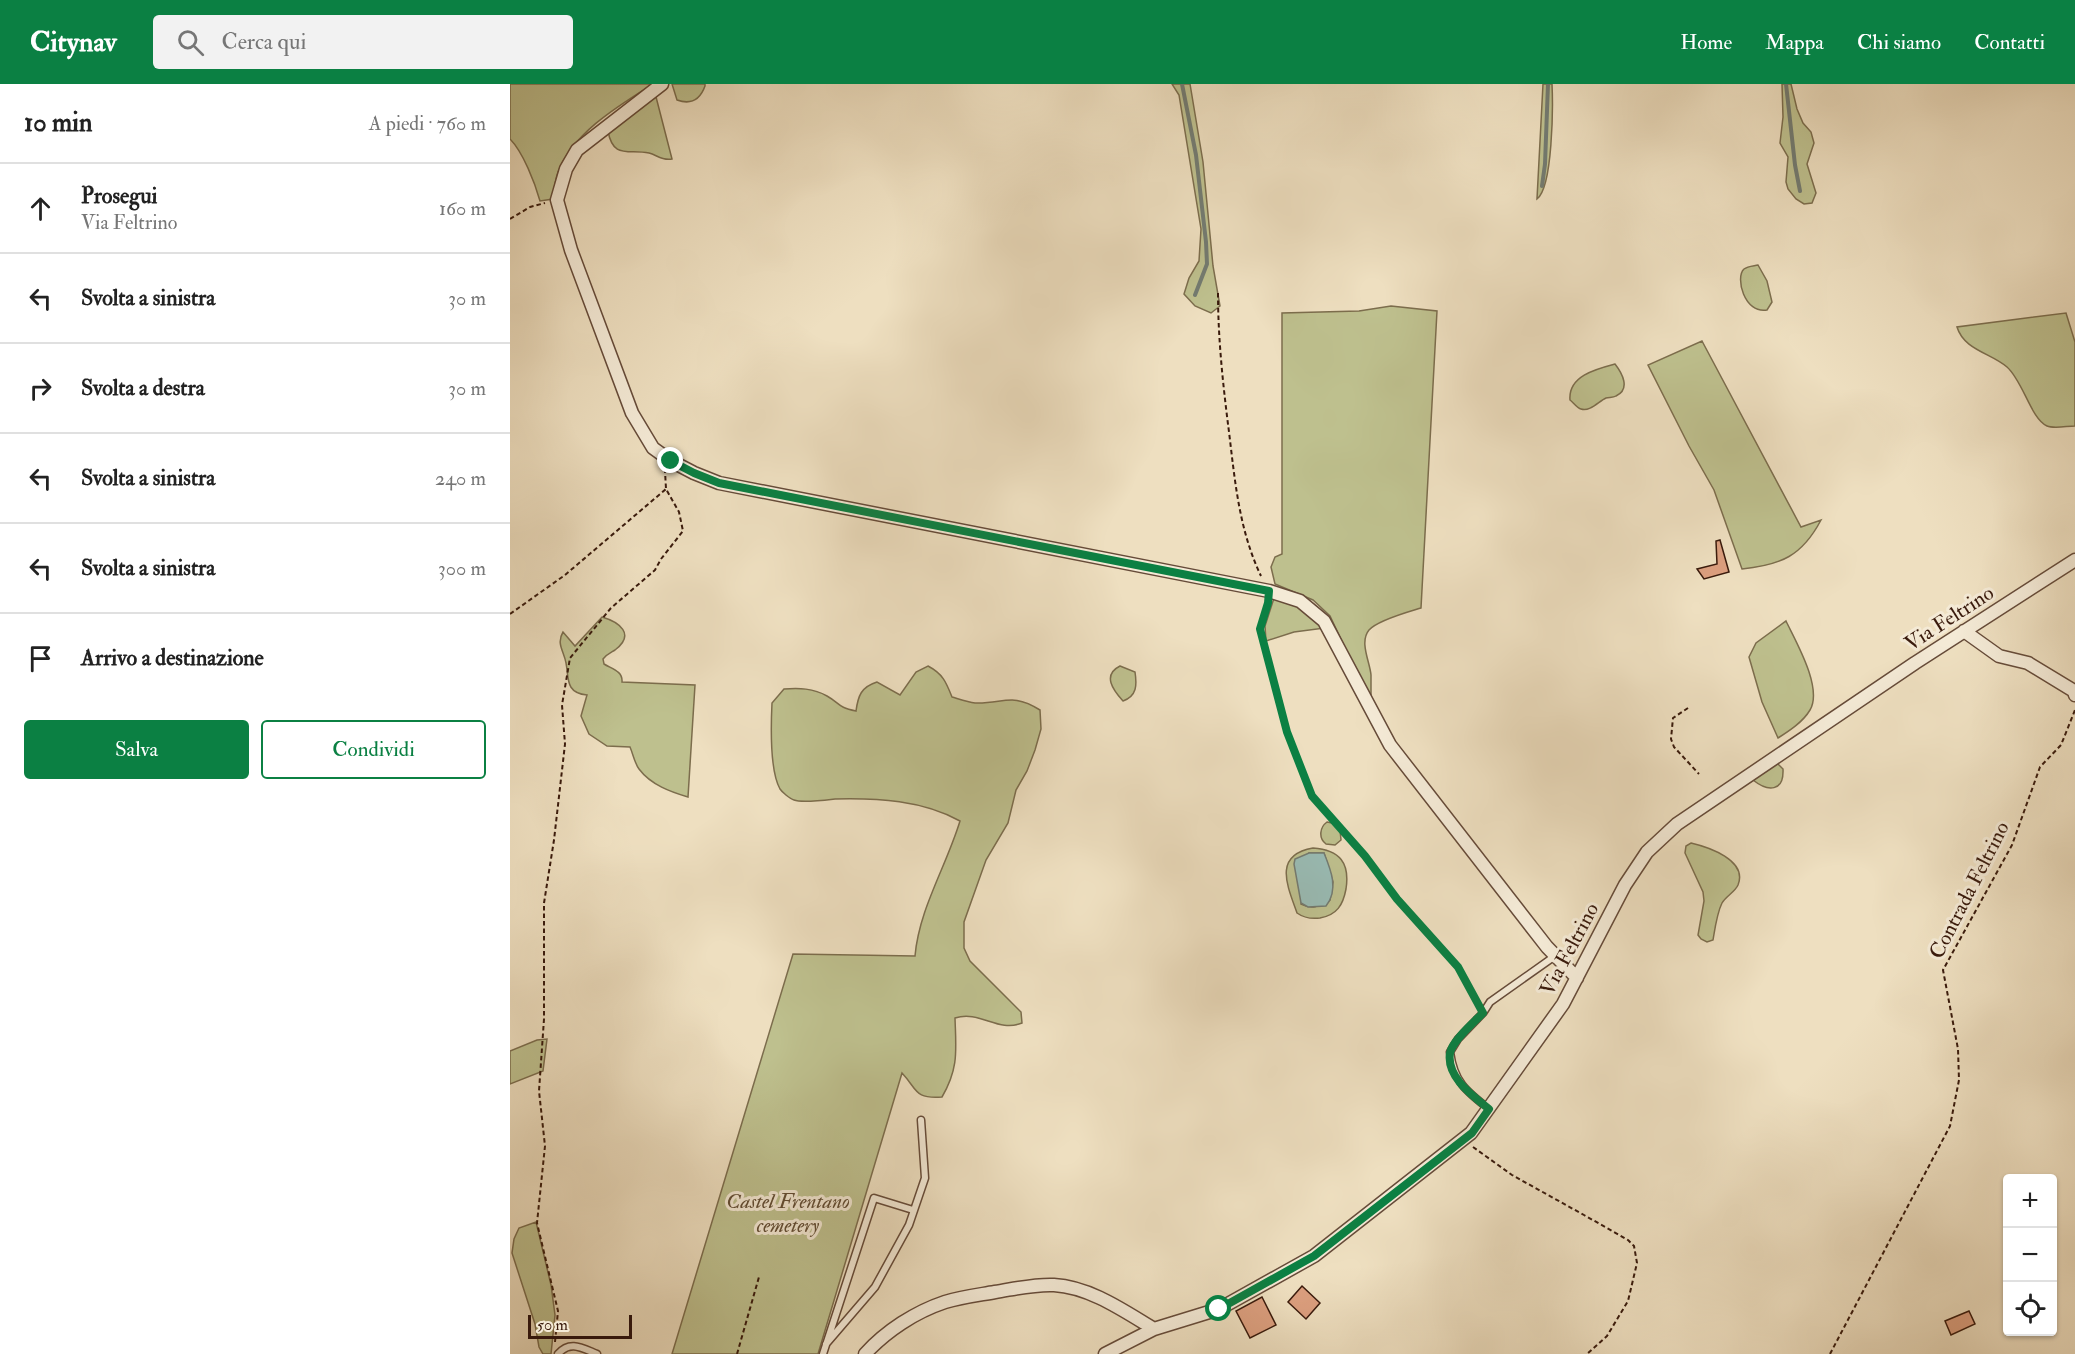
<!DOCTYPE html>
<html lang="it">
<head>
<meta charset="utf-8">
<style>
	:root { --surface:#fff; --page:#f2f2f2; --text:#222; --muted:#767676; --line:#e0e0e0; --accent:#0b8043 }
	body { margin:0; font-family:"IM FELL Double Pica",serif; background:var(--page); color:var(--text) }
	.controls { position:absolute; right:18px; bottom:18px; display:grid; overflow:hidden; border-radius:6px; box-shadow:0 2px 4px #0004 }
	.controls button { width:54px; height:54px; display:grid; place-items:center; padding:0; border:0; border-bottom:2px solid var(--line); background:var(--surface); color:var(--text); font:30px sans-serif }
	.scale { position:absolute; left:18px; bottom:15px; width:104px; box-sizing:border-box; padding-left:6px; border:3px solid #391a0c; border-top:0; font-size:16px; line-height:21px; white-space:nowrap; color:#391a0c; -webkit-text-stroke:4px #f4ead6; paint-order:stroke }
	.stop { position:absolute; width:18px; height:18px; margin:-14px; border:4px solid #0b8043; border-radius:50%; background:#fff }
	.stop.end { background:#0b8043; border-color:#fff; box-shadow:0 2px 6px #0008 }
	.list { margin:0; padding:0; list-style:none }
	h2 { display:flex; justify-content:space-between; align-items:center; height:78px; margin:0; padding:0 24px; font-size:26px }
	h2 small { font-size:20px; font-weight:400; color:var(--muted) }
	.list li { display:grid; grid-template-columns:39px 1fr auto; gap:18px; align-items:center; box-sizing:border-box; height:90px; padding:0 24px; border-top:2px solid var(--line) }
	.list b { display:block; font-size:22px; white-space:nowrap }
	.list p { margin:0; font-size:20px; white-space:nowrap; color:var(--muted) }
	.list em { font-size:20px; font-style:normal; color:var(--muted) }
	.actions { display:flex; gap:12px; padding:18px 24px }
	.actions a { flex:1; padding:14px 0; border:2px solid var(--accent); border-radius:6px; text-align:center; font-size:21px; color:var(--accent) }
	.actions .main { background:var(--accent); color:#fff }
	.icon { flex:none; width:33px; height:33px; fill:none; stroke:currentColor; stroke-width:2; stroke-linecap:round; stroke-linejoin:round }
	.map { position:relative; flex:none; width:1565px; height:1270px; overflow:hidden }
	header { display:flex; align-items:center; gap:36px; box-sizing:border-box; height:84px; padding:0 30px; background:var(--accent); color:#fff }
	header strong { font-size:28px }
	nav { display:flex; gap:33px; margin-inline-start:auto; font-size:21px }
	.search { width:420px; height:54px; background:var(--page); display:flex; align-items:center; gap:15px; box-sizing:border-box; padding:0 21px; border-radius:6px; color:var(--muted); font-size:22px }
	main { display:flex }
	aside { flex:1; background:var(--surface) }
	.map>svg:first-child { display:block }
	.green { fill:#bec08e; stroke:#7c6d4d; stroke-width:1.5; fill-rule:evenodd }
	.water { fill:#99bcb5; stroke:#737b71; stroke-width:1.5 }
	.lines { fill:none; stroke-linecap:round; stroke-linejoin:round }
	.stream { stroke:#737b71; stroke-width:4 }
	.building { fill:#dc9f7f; stroke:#391a0c; stroke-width:1.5 }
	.service-casing { stroke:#664b39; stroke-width:9 }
	.minor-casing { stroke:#664b39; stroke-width:15 }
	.path { stroke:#391a0c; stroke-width:2; stroke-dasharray:4.5 3; stroke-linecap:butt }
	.service { stroke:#f4ead6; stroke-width:6 }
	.minor { stroke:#f4ead6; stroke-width:12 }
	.route { stroke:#0b8043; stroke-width:8 }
	.labels { text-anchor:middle; stroke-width:6; stroke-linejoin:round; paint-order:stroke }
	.street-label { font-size:21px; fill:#391a0c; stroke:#f4ead6 }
	.park-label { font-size:21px; font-style:italic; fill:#614c33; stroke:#f4ead6 }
</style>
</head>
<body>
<header>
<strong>Citynav</strong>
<div class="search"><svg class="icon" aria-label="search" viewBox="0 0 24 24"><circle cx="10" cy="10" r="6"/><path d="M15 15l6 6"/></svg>Cerca qui</div>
<nav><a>Home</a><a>Mappa</a><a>Chi siamo</a><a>Contatti</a></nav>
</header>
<main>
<aside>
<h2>10 min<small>A piedi · 760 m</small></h2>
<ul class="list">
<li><svg class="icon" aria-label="ahead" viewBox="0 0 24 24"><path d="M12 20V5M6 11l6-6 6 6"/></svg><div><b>Prosegui</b><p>Via Feltrino</p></div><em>160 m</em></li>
<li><svg class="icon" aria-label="left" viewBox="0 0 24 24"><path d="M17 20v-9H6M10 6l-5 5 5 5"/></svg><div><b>Svolta a sinistra</b></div><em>30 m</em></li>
<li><svg class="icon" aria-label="right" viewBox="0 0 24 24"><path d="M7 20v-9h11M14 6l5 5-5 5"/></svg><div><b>Svolta a destra</b></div><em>30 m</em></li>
<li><svg class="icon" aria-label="left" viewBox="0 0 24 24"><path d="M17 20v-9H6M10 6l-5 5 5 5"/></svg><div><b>Svolta a sinistra</b></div><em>240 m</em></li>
<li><svg class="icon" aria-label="left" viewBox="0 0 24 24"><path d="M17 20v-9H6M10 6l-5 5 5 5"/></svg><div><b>Svolta a sinistra</b></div><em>300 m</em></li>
<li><svg class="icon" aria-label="arrive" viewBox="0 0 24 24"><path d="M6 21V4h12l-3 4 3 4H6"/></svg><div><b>Arrivo a destinazione</b></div></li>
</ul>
<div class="actions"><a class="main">Salva</a><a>Condividi</a></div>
</aside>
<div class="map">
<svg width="1565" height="1270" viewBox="0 0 1565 1270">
	<rect width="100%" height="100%" fill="#eedfc0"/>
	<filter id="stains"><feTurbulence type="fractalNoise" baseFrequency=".00333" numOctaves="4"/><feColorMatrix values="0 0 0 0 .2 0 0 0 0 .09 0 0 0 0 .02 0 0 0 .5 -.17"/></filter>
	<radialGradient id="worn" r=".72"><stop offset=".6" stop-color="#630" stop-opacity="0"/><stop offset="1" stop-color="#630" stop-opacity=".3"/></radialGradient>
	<path class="green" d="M0,0H143C108,22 64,48 48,88C45,96 44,106 43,115L30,117C25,99 13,68 0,55Z
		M162,0H195V2C190,16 181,21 167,16Z
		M662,0H680L693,78L703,182L710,222L701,229L685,222L674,210L679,194L689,177L691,145L669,11Z
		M1033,0H1042C1043,21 1043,103 1027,115Z
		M1272,0H1281L1287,25L1293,39L1301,48L1304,59L1297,80L1306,109L1302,119L1294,120L1286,115L1278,105L1276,98L1278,73L1270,59L1273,33Z
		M145,9L162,75C152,77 147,71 139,69C118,65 103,75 98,47Z
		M1248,181L1257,197L1262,218L1257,226C1234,230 1225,193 1234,185C1238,182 1244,182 1248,181Z
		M881,222L927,227L911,524C898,528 868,536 859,546C849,558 860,578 861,591C861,601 861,610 861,619L820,532L803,516L765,500L761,483L765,473L772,470V229L849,227Z
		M1556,229L1565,258V342C1557,342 1544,345 1537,342C1521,335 1513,297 1497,283C1481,269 1454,266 1447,243Z
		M1192,257L1291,443L1311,436C1292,472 1271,481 1232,485L1204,406L1179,362L1138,281Z
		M1105,280C1112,289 1121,305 1106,312C1103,314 1099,313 1096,314C1089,317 1080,328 1071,325C1067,324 1063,318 1060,316C1058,292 1086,285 1105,280Z
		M765,511L796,522L815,544L784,548L756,557L755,542Z
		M92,533C109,538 126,550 105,566C100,569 97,570 93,575L94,580C102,585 113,587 112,598L185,601L178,713C161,708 141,701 129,685C125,680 123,670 120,663L97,662L79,650L71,632L77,611C55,609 59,594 56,579C54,567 46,560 53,548L65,562Z
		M1276,537C1286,558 1313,604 1300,626C1293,638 1279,647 1268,654L1252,618L1239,573L1246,559Z
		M418,582C433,590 436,598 442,613C449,615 458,618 465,619C494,620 502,608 530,626L531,645L525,666L517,687L506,706L498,739L476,776L454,838V864L460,877L511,928L512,939C488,949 470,926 445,934C446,966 449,984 432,1013C404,1015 408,1006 392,989L308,1270H162L283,870L405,872C409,825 436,783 450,737C412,716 368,714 325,715C316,716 292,719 284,716C280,715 272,708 270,705C260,687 261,640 262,619L274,605C289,604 303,604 317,612C331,620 327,623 346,627C348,612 351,603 367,598L390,611L406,588Z
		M610,582L625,588C627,601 627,612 613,617C603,606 592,591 610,582Z
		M1267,679L1273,685C1274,708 1258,708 1243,696Z
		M817,738L827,740L830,746L831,756L825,761L816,760C808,754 810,743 817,738Z
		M1181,759C1198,763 1238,776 1228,801C1225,808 1216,812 1212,819C1207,829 1205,844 1203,856L1197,858L1191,855L1188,851L1194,817L1193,808L1175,769L1176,762Z
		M803,764C830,766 840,779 836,805C833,821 827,831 810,834C802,835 794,834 787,829C777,801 763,771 803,764ZM799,769H814L823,798L820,816C809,822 803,826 791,820Z
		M37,955L33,987L0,1000V967L27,956Z
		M26,1138L41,1201L45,1231L41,1270H33L29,1263L25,1240L2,1169L4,1155L9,1144Z"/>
	<path class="water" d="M799,769H814C821,786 829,806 816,822L798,823L791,819L784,780L785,775Z"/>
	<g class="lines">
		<path class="stream" d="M672,0L686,71L696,158L697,180L685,211
			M1276,0L1285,81L1290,107
			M1032,102L1035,80L1038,0"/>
	</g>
	<path class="building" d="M1210,456L1219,488L1194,495L1187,485L1207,480L1206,457Z
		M792,1202L810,1219L796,1235L778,1218Z
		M752,1213L766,1241L740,1254L726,1227Z
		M1459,1227L1465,1240L1441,1251L1435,1237Z"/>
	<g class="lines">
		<g class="service-casing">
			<path id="service" d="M979,1025C956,1007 944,998 940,968L948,955L973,929L980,918L1045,872
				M316,1260L365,1203L399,1141L415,1094L411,1036
				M48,1270C60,1256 72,1264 87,1270
				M313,1270L364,1114L403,1126"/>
		</g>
		<g class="minor-casing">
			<path id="minor" d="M152,0L67,66L56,85L47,116L61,166L122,329L143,364L161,377L184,389L209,399L759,507L790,517L814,537L880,661L1037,863L1067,894
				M1454,547L1489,572L1518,579L1564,607L1565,611
				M355,1270C376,1247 405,1228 435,1218C451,1213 468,1211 485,1208C504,1205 524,1200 544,1201C580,1203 614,1227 644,1245
				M595,1270L644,1245L709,1225L804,1172L961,1049L1053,920L1115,801L1137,768L1167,740L1405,579L1565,476"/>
		</g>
		<path class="path" d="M0,135L20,123L35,119
			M708,209C708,255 713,301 719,348C725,397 729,446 751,492
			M758,519L750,545L777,648L802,713L855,772L887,815L948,883L967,919
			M0,530L55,491L156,405
			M1178,624L1163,634L1161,655L1164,663L1189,690
			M963,1063L1002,1091L1074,1131L1118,1156L1124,1162L1127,1179L1118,1217L1097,1252L1077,1270
			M45,1258L48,1227L27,1139L35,1062L29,1007L34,935V819L44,756L55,660L52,621L60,574L101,524L145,486L151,475L173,447L169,428L156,405L155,387
			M227,1270L249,1193
			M1320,1270L1440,1042L1449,996L1448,965L1433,886L1502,761L1530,683L1551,661L1565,626"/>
		<use href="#service" class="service"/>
		<use href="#minor" class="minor"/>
	</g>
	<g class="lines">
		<path class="route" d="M161,377L184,389L209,399L759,507L758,519L750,545L777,648L802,712L855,772L887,815L948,883L973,929C964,938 942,957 940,969C936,993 963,1012 979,1025L962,1049L804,1172L709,1225"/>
	</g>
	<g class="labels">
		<g class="street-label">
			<text transform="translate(1439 534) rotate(-33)" y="7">Via Feltrino</text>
			<text transform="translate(1459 806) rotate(-63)" y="7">Contrada Feltrino</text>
			<text transform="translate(1059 865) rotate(-62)" y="7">Via Feltrino</text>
		</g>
		<g class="park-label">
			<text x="278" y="1124">Castel Frentano<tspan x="278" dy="24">cemetery</tspan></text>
		</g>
	</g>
	<rect width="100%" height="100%" filter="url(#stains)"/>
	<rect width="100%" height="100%" fill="url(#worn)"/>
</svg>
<div class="controls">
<button>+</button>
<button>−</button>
<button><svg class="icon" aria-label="locate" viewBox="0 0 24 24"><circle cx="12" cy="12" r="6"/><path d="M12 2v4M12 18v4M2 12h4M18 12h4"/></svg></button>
</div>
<div class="scale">50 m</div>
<div class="stop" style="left:709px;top:1225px"></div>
<div class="stop end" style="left:161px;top:377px"></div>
</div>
</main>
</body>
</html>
